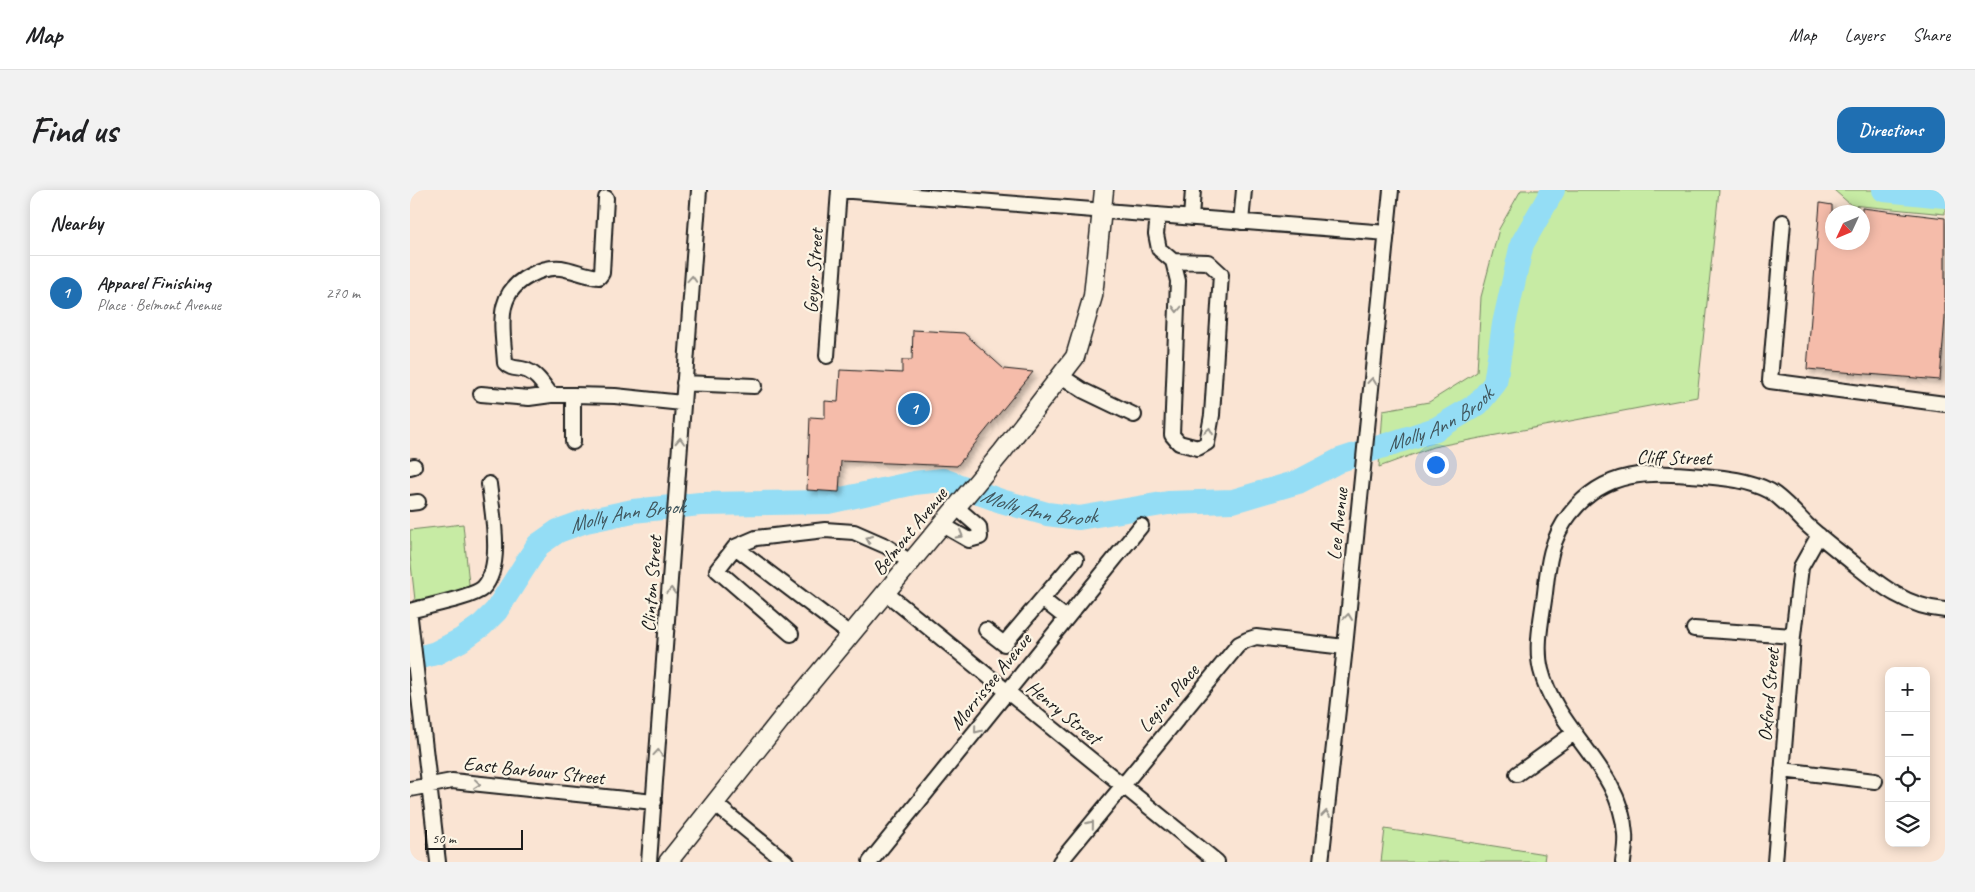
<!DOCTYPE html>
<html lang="en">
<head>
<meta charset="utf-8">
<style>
	:root { --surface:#fff; --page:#f2f2f2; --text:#202124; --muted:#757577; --line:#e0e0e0; --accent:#1f6fb2 }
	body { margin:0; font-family:Caveat,sans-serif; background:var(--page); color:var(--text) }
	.controls { position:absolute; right:15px; bottom:15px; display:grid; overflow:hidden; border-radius:10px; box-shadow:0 2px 12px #0003 }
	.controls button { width:45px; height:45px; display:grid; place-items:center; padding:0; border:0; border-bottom:1px solid var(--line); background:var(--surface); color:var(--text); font:25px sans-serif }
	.compass { position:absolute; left:1415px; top:15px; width:45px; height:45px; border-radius:50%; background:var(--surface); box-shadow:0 2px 12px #0003; rotate:226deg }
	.scale { position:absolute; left:15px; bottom:12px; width:98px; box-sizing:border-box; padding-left:5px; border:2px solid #1c1c1c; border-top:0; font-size:14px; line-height:18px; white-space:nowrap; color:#1c1c1c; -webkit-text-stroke:4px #fcf5e5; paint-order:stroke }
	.you { position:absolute; left:1025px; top:274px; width:18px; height:18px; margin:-12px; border:4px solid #fff; border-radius:50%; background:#1a73e8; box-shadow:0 0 0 8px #1a73e833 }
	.badge { display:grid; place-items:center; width:32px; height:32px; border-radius:50%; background:var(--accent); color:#fff; font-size:16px; font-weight:700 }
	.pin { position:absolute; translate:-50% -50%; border:2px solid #fff; box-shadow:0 1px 5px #0006 }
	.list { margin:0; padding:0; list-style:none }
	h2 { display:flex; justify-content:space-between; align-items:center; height:65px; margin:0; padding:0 20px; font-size:21px }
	h2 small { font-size:16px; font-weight:400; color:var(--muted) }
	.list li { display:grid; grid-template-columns:32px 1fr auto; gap:15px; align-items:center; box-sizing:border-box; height:75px; padding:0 20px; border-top:1px solid var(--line) }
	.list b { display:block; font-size:19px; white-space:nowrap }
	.list p { margin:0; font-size:16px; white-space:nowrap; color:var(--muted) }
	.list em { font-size:16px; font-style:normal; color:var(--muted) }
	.icon { flex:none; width:28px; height:28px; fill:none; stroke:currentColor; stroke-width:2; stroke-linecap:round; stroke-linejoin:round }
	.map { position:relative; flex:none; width:1535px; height:672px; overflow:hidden; border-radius:15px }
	header { display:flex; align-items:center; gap:30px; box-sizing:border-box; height:70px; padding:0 25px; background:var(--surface); border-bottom:1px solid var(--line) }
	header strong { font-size:24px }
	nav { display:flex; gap:28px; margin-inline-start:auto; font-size:18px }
	.intro { display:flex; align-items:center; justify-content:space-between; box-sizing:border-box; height:120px; padding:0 30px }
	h1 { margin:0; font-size:35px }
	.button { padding:12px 22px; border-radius:15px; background:var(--accent); color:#fff; font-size:18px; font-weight:700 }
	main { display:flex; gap:30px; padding:0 30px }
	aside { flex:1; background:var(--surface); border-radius:15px; box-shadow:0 2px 12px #0003 }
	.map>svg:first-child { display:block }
	.green { fill:#c7eba4; stroke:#728460 }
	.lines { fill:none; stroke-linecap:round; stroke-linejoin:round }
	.river { stroke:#94ddf5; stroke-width:24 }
	.building { fill:#f5bcaa; stroke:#1c1c1c; filter:url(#shadow) }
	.minor-casing { stroke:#1c1c1c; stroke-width:18 }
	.major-casing { stroke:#1c1c1c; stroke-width:21 }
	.minor { stroke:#fcf5e5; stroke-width:14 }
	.major { stroke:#fcf5e5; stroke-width:18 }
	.oneway { stroke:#97938b }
	.labels { text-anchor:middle; stroke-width:4.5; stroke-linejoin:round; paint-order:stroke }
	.street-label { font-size:20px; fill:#1c1c1c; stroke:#fcf5e5 }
	.water-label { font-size:21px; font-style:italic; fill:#40565d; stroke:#fcf5e5 }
</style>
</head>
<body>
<header>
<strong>Map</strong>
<nav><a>Map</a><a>Layers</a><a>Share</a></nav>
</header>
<div class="intro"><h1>Find us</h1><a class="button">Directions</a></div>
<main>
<aside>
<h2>Nearby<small></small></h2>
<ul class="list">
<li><span class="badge">1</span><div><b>Apparel Finishing</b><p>Place · Belmont Avenue</p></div><em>270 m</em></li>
</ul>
</aside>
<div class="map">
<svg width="1535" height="672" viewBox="0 0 1535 672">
	<defs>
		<filter id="shadow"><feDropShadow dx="3.5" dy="3.5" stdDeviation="2.5" flood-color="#0004"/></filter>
	</defs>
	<rect width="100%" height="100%" fill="#fae4d3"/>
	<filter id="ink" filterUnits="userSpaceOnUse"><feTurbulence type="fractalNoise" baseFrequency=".02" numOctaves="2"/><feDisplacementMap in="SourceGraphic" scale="10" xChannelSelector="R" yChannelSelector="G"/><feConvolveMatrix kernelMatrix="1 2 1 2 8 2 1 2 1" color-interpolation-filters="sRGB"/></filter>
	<g filter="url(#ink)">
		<path class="green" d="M1111,0H1309L1287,207L1023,257L969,277L973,220L1019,212L1067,182L1071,107L1089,39Z
			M1424,0H1535V24L1441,15Z
			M53,334L60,404L5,410L0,365V340Z
			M975,639L1135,664L1134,672H971Z"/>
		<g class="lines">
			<g class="river">
				<path d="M1474,0L1535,6"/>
				<path id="s1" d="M0,470L26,463L51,450L72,435L86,421L128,355L148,341L176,331L223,321L290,314L418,312L504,293L533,290L591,311L637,324L669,328L758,313L823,311L888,292L930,270L1026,239L1068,214L1085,193L1094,134L1112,54L1143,0"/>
			</g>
		</g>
		<path class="building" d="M1410,13L1422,15V52H1452V18L1535,28V128L1530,190L1397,179Z
			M503,140L554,143L594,179L623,182L547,276L431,271L429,302L397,300L400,227L415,228V211L428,212L430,180L492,183V170H502Z"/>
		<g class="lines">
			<g class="minor-casing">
				<path id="minor" d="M429,0L977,43
					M748,25L746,44L749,59L763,71L768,91L762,245L769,253L788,258L797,253L802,225L811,84L798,72L763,71
					M781,28L783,0
					M831,32L834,0
					M1373,32L1360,191L1535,214
					M417,166L429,0
					M651,186L674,201L724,225
					M274,193L344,196
					M71,204L119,208L141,205
					M163,205H141C134,196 128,185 118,181C110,177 101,180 95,173C93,138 83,103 121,85C130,80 141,77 151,78C164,80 176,86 189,87L192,83L196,8
					M163,252V205L205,206L272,213
					M0,277L4,276
					M0,313L8,312
					M531,334L559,350L570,347L569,337L546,317
					M325,357L346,348L415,340L444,342L476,356L502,373
					M476,403L807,672
					M632,409L656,428
					M0,421C16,416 62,408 73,398C94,377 82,321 79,294
					M0,428L28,672
					M1284,439L1383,446
					M576,440L594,454L666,369
					M381,444L307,380L325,357L441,445
					M1372,580L1465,591
					M1107,584L1164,543
					M0,599L42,591L244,612
					M305,614L376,672
					M239,672C257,448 271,224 289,0
					M460,672L731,336
					M650,672L829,454L837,450L846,447L935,457
					M911,672L935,457L981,0
					M1213,672C1214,663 1216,653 1215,644C1211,578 1146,541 1131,480C1125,456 1132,427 1135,403C1138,374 1141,348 1160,324C1196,278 1241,282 1293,286C1316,288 1339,290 1360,301C1373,309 1385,323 1396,334C1411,348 1427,360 1443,373C1471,396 1497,417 1535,420
					M1365,672L1383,446L1391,377L1409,345"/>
			</g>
			<g class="major-casing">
				<path id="major" d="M258,672L384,513L592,262L665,167L683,106L694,0"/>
			</g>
			<use href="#minor" class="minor"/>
			<use href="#major" class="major"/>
		</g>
		<defs><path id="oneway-chevron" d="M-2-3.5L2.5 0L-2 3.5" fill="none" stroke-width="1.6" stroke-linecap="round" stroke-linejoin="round" transform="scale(1.25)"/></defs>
		<g class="oneway">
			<use href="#oneway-chevron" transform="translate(282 89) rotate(-86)"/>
			<use href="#oneway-chevron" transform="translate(767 119) rotate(92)"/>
			<use href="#oneway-chevron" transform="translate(962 191) rotate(-84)"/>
			<use href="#oneway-chevron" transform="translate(799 241) rotate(-81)"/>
			<use href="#oneway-chevron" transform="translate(270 251) rotate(-87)"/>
			<use href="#oneway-chevron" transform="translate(550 345) rotate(30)"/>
			<use href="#oneway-chevron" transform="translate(459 349) rotate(-156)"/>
			<use href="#oneway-chevron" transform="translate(261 401) rotate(-86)"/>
			<use href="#oneway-chevron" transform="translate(938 427) rotate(-84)"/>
			<use href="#oneway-chevron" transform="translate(567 540) rotate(129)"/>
			<use href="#oneway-chevron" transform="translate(248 563) rotate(-85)"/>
			<use href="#oneway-chevron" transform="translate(67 594) rotate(6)"/>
			<use href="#oneway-chevron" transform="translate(916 624) rotate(-84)"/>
			<use href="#oneway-chevron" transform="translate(681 634) rotate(-51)"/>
		</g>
	</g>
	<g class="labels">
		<g class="street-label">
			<text transform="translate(403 81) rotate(-86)" y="7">Geyer Street</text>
			<text transform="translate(1264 267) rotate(1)" y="7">Cliff Street</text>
			<text transform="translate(927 334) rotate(-84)" y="7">Lee Avenue</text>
			<text transform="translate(499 341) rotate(-51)" y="7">Belmont Avenue</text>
			<text transform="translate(241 394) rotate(-86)" y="7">Clinton Street</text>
			<text transform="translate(580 491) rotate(-51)" y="7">Morrissee Avenue</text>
			<text transform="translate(1358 505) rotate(-85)" y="7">Oxford Street</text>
			<text transform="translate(758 508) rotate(-50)" y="7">Legion Place</text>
			<text transform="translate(654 522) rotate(39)" y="7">Henry Street</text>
			<text transform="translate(124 580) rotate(6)" y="7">East Barbour Street</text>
		</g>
		<g class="water-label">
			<text dy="7" stroke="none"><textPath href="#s1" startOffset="1114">Molly Ann Brook</textPath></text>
			<text dy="7" stroke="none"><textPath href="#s1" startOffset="694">Molly Ann Brook</textPath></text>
			<text dy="7" stroke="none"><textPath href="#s1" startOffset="274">Molly Ann Brook</textPath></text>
		</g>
	</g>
</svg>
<div class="controls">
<button>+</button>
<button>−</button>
<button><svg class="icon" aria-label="locate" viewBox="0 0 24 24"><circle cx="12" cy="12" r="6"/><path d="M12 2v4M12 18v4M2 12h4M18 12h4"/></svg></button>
<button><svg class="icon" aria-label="layers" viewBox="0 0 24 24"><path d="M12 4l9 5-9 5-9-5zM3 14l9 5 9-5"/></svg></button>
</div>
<svg class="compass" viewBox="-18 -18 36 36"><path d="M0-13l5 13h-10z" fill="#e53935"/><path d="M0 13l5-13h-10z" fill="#757577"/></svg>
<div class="scale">50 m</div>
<div class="you"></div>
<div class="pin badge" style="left:504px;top:219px">1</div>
</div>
</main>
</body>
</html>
